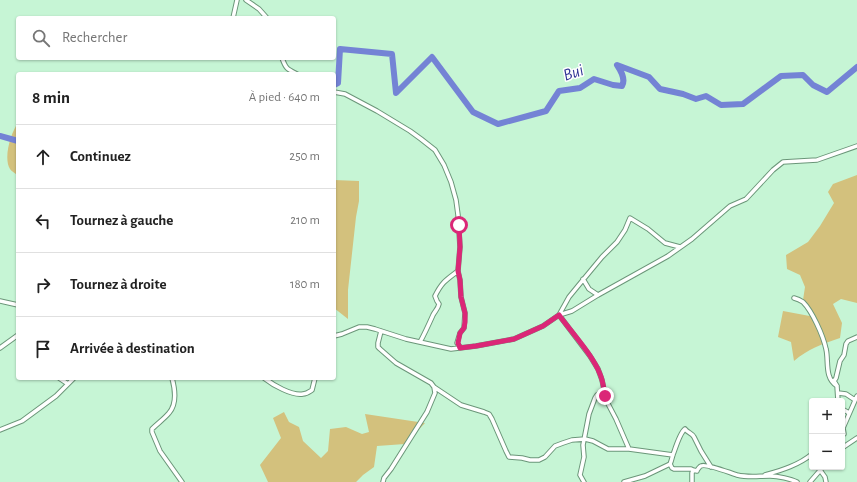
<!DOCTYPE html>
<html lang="fr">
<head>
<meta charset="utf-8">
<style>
	:root { --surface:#fff; --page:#f6f6f6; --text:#222; --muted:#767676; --line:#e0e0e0 }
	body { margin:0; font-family:"Alegreya Sans",sans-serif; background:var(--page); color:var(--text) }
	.controls { position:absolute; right:12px; bottom:12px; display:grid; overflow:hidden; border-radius:4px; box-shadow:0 1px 3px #0004 }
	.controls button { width:36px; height:36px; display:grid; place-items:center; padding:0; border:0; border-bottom:1px solid var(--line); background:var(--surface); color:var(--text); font:20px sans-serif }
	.stop { position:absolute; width:12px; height:12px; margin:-9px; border:3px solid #db2777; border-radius:50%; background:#fff }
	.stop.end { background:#db2777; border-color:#fff; box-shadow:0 1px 4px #0008 }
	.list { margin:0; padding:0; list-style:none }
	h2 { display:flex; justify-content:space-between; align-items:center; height:52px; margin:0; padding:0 16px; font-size:17px }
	h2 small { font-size:13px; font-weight:400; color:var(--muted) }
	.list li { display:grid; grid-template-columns:26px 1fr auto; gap:12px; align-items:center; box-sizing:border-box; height:64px; padding:0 16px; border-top:1px solid var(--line) }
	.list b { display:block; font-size:15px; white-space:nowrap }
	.list em { font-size:13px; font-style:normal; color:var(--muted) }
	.icon { flex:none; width:22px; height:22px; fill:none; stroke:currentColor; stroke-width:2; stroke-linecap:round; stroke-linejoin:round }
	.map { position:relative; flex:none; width:857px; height:482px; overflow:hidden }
	.search { position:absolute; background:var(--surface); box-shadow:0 1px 3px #0004; left:16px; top:16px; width:320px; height:44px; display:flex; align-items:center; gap:10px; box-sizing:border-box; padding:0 14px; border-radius:4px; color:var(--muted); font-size:15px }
	.panel { position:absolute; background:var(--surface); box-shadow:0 1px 3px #0004; left:16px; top:72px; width:320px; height:308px; border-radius:4px }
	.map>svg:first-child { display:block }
	.green { fill:#d3c17d }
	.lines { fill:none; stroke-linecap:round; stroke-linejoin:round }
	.river { stroke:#7483d5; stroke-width:6 }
	.street-casing { stroke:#6b9679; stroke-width:5.5 }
	.street { stroke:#fff; stroke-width:3.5 }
	.route { stroke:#db2777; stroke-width:5 }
	.labels { text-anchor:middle; stroke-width:3; stroke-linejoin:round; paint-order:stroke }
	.water-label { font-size:17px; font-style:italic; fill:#313595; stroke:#fff }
</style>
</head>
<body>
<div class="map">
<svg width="857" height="482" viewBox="0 0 857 482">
	<rect width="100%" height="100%" fill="#c6f5d5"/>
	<path class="green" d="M18,123V175H17C15,173 11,171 10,169C3,158 11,132 18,123Z
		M857,175V303L841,299L833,304L842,323L840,338C822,344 808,349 794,361L791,342L778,337L783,311L815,317L803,300L805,287L800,275L787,269L786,255L808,242L820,226L834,203L828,192L833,184Z
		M334,180L359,181V201L356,217L348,290V319L334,308Z
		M284,412L289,422L299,427L303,441L321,458L328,451L330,429L346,427L362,434L369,432L365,414L425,423L405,444L377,446L374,467L363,475L356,482H268L260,465L281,438L273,418Z"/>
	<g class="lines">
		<path class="river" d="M334,85L338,83L340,49L392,54L396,93L432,57L473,112L498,124L546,111L559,91L580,88L594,79L613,85L622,86C626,79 621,71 617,65L649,77L660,89L683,94L696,99L706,96L721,105L743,104L781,76L803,75L813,85L827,92L857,67
			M0,136L18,141"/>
		<g class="street-casing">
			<path id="street" d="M246,0L259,9L267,18
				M233,18L237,0
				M282,58C286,69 287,69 297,74
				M334,92L345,94L377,111L410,131L421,139L435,150L444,165L451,182L456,200L458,215L460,247L458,271L460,280L461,297L465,313L464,328L460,333L457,343L460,347
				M583,279L589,289L598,295
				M794,298C798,299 800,300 803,302C812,311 823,335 826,349C829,361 824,378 837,386
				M0,301L18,305
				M381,331L378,343V347L380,349L396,363L431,383L434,387L435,393L427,412L391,469L384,478L383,482
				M334,336L342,334L359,327H367L375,329L406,339L451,349L476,346L514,339L543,326L559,315L572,311L598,295L668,256L692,239L730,206L746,199L773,170L783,162L817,160L857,146
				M420,342C425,333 429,324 433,315C435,311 438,309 439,304L437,301L435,296C442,282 446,280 458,271
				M0,348L18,335
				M59,378L68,384
				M172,378C175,389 177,404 169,413C164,419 158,423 152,429V432L160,451L182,482
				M264,378C273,385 292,396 303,394C307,394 309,392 312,390L315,378
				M434,387L461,405L484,412L489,414L492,419L506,451L509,457L522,458L530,460H539L545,457L555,446L563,443L572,440L585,439L593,441L608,449H629L673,455
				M838,393L846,394L855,400
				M838,401L837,386L834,381L836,378L840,361L844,355L846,344L848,341L857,337
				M842,410H844L849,413
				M0,430L22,421L56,396L74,378
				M844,434L843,428L857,396
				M842,448L857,438
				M629,449L616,419L606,400L602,380L598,369L590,356L559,315L569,297L578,286L602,257L617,242L625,230L630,218L648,229L665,243L680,247
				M670,464L672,468L674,469H691L693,470L697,471C697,470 700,466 701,466C706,463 730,473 737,475C749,478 758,476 770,476C778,476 791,479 797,482
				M820,470L825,477L826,482
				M765,475C782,470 799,465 812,454
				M584,482L580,475L584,457L583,445L589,414L595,398L597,395L605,391
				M624,482L645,476L670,464C672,460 672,456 674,452C676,446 681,432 685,429C688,433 692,433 694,437L701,451L711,467
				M692,482V473L693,470
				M810,482L823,467"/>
		</g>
		<use href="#street" class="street"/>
	</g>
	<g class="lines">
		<path class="route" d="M459,225L460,247L458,271L460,280L461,297L465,313V322L464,328L460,333L458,343L460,348L476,346L514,339L543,326L559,315C572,333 592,354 600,374C603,381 604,389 605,396"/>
	</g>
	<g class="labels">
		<g class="water-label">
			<text transform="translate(573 72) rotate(-18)" y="6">Bui</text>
		</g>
	</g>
</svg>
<div class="controls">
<button>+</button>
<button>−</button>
</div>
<div class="stop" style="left:459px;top:225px"></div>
<div class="stop end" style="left:605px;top:396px"></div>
<div class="search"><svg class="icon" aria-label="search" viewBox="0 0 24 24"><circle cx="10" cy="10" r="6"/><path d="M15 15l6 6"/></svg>Rechercher</div>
<section class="panel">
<h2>8 min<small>À pied · 640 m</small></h2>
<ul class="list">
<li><svg class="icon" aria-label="ahead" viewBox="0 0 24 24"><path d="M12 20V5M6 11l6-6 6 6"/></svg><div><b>Continuez</b></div><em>250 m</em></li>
<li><svg class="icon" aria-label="left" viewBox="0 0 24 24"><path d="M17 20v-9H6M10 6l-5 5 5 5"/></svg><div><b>Tournez à gauche</b></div><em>210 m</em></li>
<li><svg class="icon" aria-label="right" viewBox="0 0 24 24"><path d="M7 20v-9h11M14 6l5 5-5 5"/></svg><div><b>Tournez à droite</b></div><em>180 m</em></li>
<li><svg class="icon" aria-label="arrive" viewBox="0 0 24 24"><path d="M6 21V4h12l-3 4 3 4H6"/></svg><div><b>Arrivée à destination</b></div></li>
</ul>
</section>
</div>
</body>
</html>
